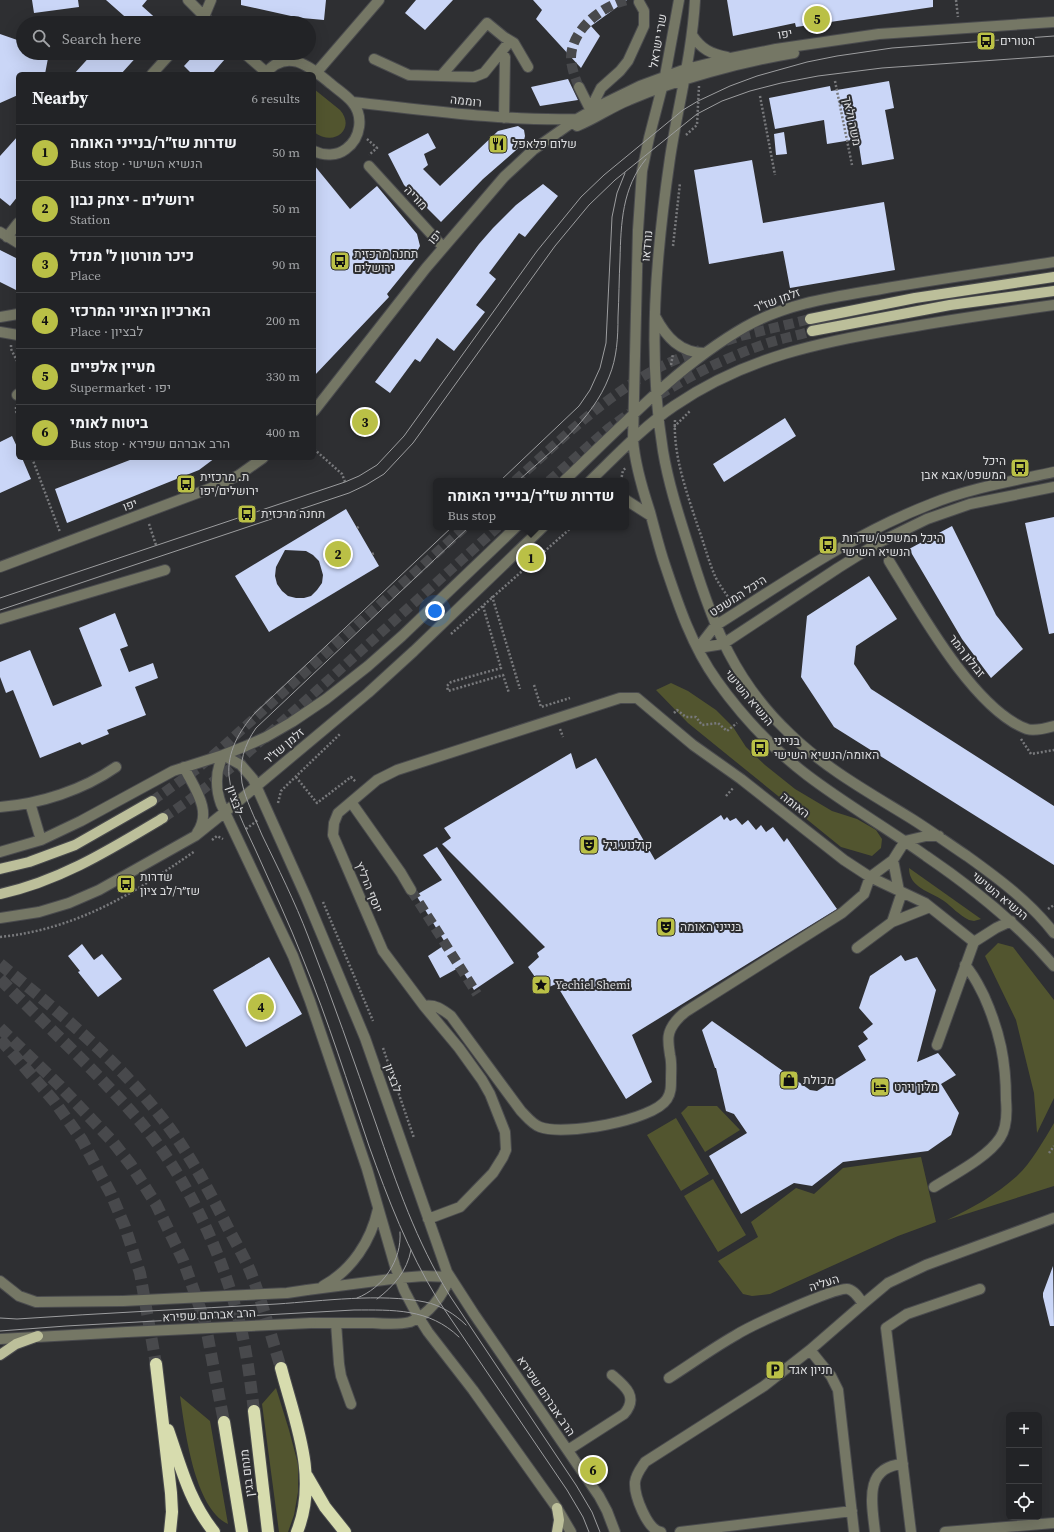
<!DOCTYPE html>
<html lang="en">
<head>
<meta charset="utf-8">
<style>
	:root { --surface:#222326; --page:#2e2f32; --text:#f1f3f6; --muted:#a2a4a7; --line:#3f4043; --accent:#bac046 }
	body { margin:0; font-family:"Source Serif 4",Heebo,serif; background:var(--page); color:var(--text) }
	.controls { position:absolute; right:12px; bottom:12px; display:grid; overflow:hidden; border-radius:6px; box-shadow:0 4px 16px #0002 }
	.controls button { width:36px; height:36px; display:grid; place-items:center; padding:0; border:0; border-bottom:1px solid var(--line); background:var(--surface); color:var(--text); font:20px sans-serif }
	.you { position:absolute; left:435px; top:611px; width:14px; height:14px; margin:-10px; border:3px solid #fff; border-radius:50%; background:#1a73e8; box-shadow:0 0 0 6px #1a73e833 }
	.badge { display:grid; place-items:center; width:26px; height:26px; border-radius:50%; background:var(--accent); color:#111; font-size:13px; font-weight:700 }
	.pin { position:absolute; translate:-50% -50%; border:2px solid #fff; box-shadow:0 1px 4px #0006 }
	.popup { position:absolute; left:433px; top:478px; width:196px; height:52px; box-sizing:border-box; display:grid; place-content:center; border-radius:6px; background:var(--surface); filter:drop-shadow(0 1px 3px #0005); font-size:13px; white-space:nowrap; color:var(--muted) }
	.popup b { font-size:15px; color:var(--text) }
	.popup::after { content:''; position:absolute; left:50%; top:100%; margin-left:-8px; border:8px solid transparent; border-top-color:var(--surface) }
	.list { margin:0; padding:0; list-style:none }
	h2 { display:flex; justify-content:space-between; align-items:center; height:52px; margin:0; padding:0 16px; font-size:17px }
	h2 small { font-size:13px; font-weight:400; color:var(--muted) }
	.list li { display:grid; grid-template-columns:26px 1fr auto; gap:12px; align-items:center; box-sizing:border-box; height:56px; padding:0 16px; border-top:1px solid var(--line) }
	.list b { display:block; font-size:15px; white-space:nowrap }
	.list p { margin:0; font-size:13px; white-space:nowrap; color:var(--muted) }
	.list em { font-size:13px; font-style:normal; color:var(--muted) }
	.icon { flex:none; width:22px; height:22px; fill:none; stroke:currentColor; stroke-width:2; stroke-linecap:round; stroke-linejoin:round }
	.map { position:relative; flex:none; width:1054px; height:1532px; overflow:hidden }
	.search { position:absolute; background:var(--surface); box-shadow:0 4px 16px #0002; left:16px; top:16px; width:300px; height:44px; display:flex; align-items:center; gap:10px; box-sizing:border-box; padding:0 14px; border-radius:22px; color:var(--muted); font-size:15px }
	.panel { position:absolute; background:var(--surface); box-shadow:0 4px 16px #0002; left:16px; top:72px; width:300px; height:388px; border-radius:6px }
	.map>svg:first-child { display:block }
	.green { fill:#52552f }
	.building { fill:#cad6f7; fill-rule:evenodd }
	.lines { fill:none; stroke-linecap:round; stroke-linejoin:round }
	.minor-tunnel { stroke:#48494c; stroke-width:10; stroke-dasharray:10 5; stroke-linecap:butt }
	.major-tunnel { stroke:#48494c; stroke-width:10; stroke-dasharray:10 5; stroke-linecap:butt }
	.highway-tunnel { stroke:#48494c; stroke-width:12; stroke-dasharray:12 6; stroke-linecap:butt }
	.minor-casing { stroke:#4a4b4e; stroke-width:12 }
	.major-casing { stroke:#4a4b4e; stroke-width:12 }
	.highway-casing { stroke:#4a4b4e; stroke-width:14 }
	.path { stroke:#78797c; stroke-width:2.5; stroke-dasharray:2 2; stroke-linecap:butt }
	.minor { stroke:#757765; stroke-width:10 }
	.major { stroke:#bcbf9a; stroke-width:10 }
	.highway { stroke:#d7dcae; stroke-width:12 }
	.tram { stroke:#9c9d9f; stroke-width:1 }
	.minor-bridge-casing { stroke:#4a4b4e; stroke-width:12; stroke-linecap:butt }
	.minor-bridge { stroke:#757765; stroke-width:10 }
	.labels { text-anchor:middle; stroke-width:4; stroke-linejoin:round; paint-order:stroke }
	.street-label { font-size:12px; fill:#dddee0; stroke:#2e2f32 }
	.poi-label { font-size:12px; fill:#dddee0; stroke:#2e2f32; text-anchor:start }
</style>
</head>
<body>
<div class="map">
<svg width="1054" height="1532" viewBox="0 0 1054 1532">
	<rect width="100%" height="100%" fill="#2e2f32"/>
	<path class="green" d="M314,89L340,110C356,128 335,148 314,132Z
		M671,683L688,691L716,710L733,727L746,747L765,765L795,789L832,811L857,819L876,830L882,839L881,848L872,856L841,847L688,723L656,690Z
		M909,868L981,919L974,921L969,920C959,915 952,907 944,901C930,891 909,888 909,868Z
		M998,943L1013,947L1054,1000V1098L1037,1133L1034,1093L1016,1020L985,956Z
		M688,1106H717L740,1130L705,1152L681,1113Z
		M676,1118L709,1174L681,1191L647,1135Z
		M1054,1123V1186L947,1220C972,1208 996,1195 1017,1176C1031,1163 1044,1140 1054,1123Z
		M921,1157L936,1222L898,1236L770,1294L752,1296L743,1294L718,1261L758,1237L751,1222L796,1188L814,1194L843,1168Z
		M713,1179L746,1235L718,1252L684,1196Z
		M276,1388L289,1430L298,1464V1492L294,1515L288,1532H279L262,1404Z
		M180,1396L210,1421L228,1524C194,1508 185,1429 180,1396Z"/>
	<path class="building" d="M32,0H78L79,7L34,13Z
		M106,0H147L142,6L161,23H132Z
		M241,0H326L324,20L291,17V16L241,5Z
		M416,0H453L425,30L405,13Z
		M533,0H627L591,26L600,36L581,68L536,19L542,10Z
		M727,0H933V7L796,27L795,23L733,36Z
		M0,34L23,42V53H49L45,74H18V95L0,103Z
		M93,53H140L121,74H74Z
		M196,53H219L225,59L212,74H192L184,66Z
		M568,79L578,100L540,106L531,87Z
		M889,81L894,108L885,110L894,159L862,165L858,139L827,144L824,120L775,129L769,98L830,86L831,91Z
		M518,126L524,130L525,136L523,144L483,179L441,222L404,185L388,154L428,133L436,148L424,154L428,165L423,169L440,186L498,131Z
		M784,132L787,154L776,155L774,134Z
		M18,136V196L10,206L0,198V156Z
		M752,160L763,223L884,202L895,270L790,288L783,251L709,264L694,170Z
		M314,165L350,209L377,186L417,234L420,246L415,255L417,257L387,294L389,297L314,376Z
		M543,184L558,196L525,237L519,233L489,273L496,279L476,305L485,312L454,351L437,338L420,362L415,359L390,393L375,382L479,244L493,228L516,205Z
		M0,250L18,259V291L0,282Z
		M785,418L796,436L724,482L713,464Z
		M12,436L18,449V458H22L31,479L0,493V442Z
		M135,458H215L199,470L67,523L55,489Z
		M346,509L379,566L269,632L235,576ZM285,550L306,551L313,555L319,561L323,575L322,583L317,590L311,596L304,598H296L288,596L282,591L277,584L275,576L276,567Z
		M1054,517V633L1049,634L1025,523Z
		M952,526L996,615L1023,649L991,678L962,639L909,549Z
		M869,576L897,619L856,646L854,664L871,689L1054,806V865L834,727L801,677L807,616Z
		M115,613L128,646L120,649L129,672L153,663L158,678L135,687L146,715L107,730L109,734L82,745L80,742L40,758L13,690L6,693L0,677V662L30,650L53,706L102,686L79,628Z
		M571,753L576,769L596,758L655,860L721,815L724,820L727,817L730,821L736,818L742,825L748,820L756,830L761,825L766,832L773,827L784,842L787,838L837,909L632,1035L652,1082L626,1099L556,984L542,990L534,982L535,977L528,967L539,957L537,953L545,947L442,844L451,838L444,828Z
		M437,847L514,963L474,990L460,967L440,978L428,956L446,944L416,895L442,880L423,855Z
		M82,944L94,960L102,954L122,979L98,997L78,972L80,971L68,956Z
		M901,955L905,961L917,957L936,990L917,1062L938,1053L956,1075L941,1084L959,1113L951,1135L928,1151L843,1162L812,1186L794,1183L741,1214L709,1156L747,1133L734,1114L726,1111L716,1068H715L702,1030L712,1021L810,1090L817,1091L866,1060L858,1046L868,1039L863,1032L873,1024L859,1008L870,976Z
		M269,957L302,1014L246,1047L213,990Z
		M1053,1266L1054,1326H1050L1043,1297V1293Z"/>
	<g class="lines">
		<path class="minor-tunnel" d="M579,87C575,78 571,67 571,57C572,29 602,6 627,0
			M411,890L477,994"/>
		<path class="major-tunnel" d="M726,341L741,336L810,319
			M659,395C692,375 725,358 762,345C778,339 796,336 812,331
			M515,481C557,443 598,403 647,374C664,364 682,357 700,350
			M549,481L609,428L630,413
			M152,801L197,769L227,743L465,527
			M163,818L188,801L232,767L498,527"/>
		<path class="highway-tunnel" d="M0,964C58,1011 116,1059 162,1118C187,1150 208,1188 226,1224C234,1240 244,1256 251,1273C263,1304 271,1336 281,1368
			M0,979C33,1012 67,1044 99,1077C120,1099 141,1121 159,1146C193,1193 222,1256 237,1313C246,1345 250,1378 254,1411
			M0,1028L59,1085L113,1142L131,1165L156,1204L183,1260L205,1322L224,1422
			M0,1039L54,1101L82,1140L111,1194L125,1227L140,1273L156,1364"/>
		<g class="minor-casing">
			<path id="minor" d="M188,0L211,23
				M679,0L665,76L649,138L642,171L638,230L633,440C635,465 642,488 650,512C654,527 658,543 663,559C677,601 691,645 717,681C742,716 773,749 807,775C845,804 887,828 926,856C973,888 1017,923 1054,966
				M695,0C692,54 678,105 670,158C656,254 647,354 663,451C669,487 681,522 692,557C714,628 735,682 790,734C826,769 870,793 912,819C931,831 949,844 967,856C999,879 1030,902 1054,933
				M199,23L204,17L211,0
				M692,35C701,49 711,54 727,57
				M501,52L505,57L504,118
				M244,53L266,72
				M374,59L409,75L474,77L484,73L510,41
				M316,73L379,0
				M152,74L171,53
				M265,74C288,46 311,68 331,84C338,90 346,95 352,102C364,116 361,138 346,149C337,156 324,156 314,151
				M441,76L487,23L504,37L514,43L528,67
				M579,87L591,111
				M352,102C427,110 502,121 577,119
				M591,111L594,102L601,88L620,71L628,61L644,26V11L639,2
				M577,126C595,119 611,107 629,100C678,79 741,62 794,53
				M369,166L443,247
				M0,232L18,243
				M7,237L18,223
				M655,316C666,337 680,353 705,353
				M0,317L18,314
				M0,332L18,335
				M17,395L18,394
				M314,411L426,268L504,177L533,150L577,119L603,104L640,86L686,69L731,58L776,49L879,34L1054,22
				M564,481C621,427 677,366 745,327C787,303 834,297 881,289C938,279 996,271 1054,262
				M590,481C617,455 643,427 674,406C746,357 820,342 904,328C954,319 1004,312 1054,305
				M626,500L651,516
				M889,561C918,608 974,710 1027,729C1034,731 1047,728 1054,726
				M0,567L219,485L239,475L263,458
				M0,619L165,570
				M698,648L715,626C785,582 853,534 931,504C970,488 1013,481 1054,472
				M698,648L723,644L838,568L878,543L927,519L970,504L1054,487
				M223,755L241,765L253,779L306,897L365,1038L447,1272L474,1314L599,1496L607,1511L615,1532
				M223,755C215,772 215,787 221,804L293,956L310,1001L367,1169L395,1266L404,1290L416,1313L428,1332L473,1390L557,1508L571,1532
				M184,767C194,788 213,811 197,833
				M351,802L401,873L411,890
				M30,803L41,840
				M0,807C40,804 83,790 116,767
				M0,852L41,840L81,821L173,771L223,755L246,746L266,737L292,722L326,699L368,666L402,636L516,527
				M893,860L899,891
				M870,877L893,860L905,841L926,836H939
				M0,918L39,912L69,903L99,890L195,836L235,804L368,693L414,651L543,527
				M892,922L902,892
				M857,948L892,922L930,907
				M424,1006C435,1004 442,1009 451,1016L521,1111C527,1117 532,1124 540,1127C563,1136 653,1121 667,1099C671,1093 671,1087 671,1079C671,1071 672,1063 670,1055C668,1041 666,1033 676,1021C680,1016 685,1012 690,1009L842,913L864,894L870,877
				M937,1045L974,942L996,928L1011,921
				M934,1187C953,1175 988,1157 1000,1138C1007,1128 1007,1112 1006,1100C1006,1061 1000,1032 984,996C978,984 974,975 965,965
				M428,1219L460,1207L493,1173L503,1157L506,1150L505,1132L490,1094L482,1080L459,1048L424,1006L383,951L333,835L334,823L338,813L377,780L397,770L620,698H637L693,745L741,779L844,860L870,877L925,903L974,942
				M0,1281L19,1296L36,1302L123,1301
				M323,1286C352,1270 371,1241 378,1209
				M307,1290L399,1278L424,1276L450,1277
				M311,1323C331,1323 352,1323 373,1323C385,1324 398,1325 410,1322C429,1315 443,1295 450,1277
				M336,1323L339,1364L341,1376L351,1404
				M0,1339L127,1332
				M810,1350L831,1376L838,1390L854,1532
				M669,1378C691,1364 713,1348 736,1335C750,1326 837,1286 848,1289C855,1291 859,1298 863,1304L888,1283L926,1265L1054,1218
				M568,1450L624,1414C639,1397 625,1386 612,1375
				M661,1532C647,1530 634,1495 635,1482C636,1474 641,1468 645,1462L764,1386L810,1350L863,1304
				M680,1532L852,1511
				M875,1532C872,1504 863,1467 903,1464
				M911,1532L886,1328L907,1314L980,1289
				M945,1532L1054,1523"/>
		</g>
		<g class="major-casing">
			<path id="major" d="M810,319L915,298L1054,277
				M812,331L950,305L1054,291
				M0,869L29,862L75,845L152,801
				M0,894C60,881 111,849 163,818
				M0,1355L16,1344L38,1336
				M557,1508L559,1520L557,1532"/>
		</g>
		<g class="highway-casing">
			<path id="highway" d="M156,1364L171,1493L172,1512L170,1532
				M281,1368C295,1422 319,1477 297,1532
				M254,1411L268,1532
				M224,1422L242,1532
				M168,1430C181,1467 189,1501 214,1532
				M307,1476L325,1507L345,1532"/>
		</g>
		<path class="path" d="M956,0L958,17
			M835,81L852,165
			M760,96L775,175
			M686,135L697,125L699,86
			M367,139L377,148L369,155
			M673,246L680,183
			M11,345V349L18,363
			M671,365L673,354
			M16,407V411L18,418
			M675,420C673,456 687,493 698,527C704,543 708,560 715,576C719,585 726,593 731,602
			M674,427L690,411
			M314,449L342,474L345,482
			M32,458L60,532
			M621,481L623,470L626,468
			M149,524L156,545
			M357,528L360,526
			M372,554L375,553
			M492,596L520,689
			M483,606L501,668L451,682L447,686L448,691L503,675L509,693
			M451,634L572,527
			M534,685L541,707L570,698
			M674,713L677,710L686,717H696L702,725L718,723L727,731L737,723
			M560,729L563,737
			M1021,739L1031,754L1054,750
			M296,777L317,803L351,777L356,782
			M726,796L734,787
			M278,803L281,791L287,785L340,734
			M246,829L258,820
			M212,840L217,836L223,839
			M323,902L373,1021
			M1048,909L1054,905
			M0,937C77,929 133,894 195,851
			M383,1048L414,1138
			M1049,1153L1054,1146"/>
		<use href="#minor" class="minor"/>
		<use href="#major" class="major"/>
		<use href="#highway" class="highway"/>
		<path class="tram" d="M500,481L579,406L590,390L600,368L606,343L612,217L617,193L625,173
			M518,481C552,450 592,421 609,377C617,358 618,337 618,317C619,298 619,279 620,259C621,223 622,188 646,159
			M452,527L255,713C239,731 227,752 229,776C232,803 245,827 256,851C272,887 289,923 303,959C328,1020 348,1084 369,1146C388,1199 408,1251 438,1300L567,1490L583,1517L589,1532
			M469,527L256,728C244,745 239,763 242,783C246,801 255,818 262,835C278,868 295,902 308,936C332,998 354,1061 376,1124C397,1185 416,1241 450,1296L576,1485L592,1512L600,1532
			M0,598L345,482L359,476L377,465L404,436L537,251L581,197L604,175L683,110L698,101L730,86L757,76L807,62L837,56L892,48L1054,36
			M0,610L349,493L366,485L384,474L413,443L555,246L589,205L615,180L697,114L722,101L750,91L781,83L818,76L882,68L1054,56
			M357,1298C383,1288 402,1260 400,1232
			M377,1299C394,1286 407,1271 411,1250
			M0,1318L17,1319C104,1313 190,1309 277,1304C322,1301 381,1293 425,1302C440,1305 455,1314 466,1325
			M0,1331L66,1326L354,1310C393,1310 429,1308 459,1337"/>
		<g class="minor-bridge-casing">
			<path id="minor-bridge" d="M123,1301L287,1293L307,1290
				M127,1332L311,1323"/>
		</g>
		<use href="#minor-bridge" class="minor-bridge"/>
	</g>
	<defs>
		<g id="bus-square" transform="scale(1)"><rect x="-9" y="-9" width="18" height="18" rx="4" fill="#bac046" stroke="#2e2f32"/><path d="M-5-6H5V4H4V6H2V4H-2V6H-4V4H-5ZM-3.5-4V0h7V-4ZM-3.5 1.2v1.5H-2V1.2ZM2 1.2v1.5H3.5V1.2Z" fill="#111"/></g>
		<g id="restaurant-square" transform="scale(1)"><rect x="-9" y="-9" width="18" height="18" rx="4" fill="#bac046" stroke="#2e2f32"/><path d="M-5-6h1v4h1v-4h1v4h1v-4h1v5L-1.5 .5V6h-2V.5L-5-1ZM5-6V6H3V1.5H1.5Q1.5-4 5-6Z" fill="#111"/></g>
		<g id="theatre-square" transform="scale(1)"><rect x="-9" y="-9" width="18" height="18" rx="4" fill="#bac046" stroke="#2e2f32"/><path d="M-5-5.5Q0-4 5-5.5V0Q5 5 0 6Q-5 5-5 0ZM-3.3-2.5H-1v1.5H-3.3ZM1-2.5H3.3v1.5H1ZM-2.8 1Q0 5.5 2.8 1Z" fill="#111"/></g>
		<g id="sight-square" transform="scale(1)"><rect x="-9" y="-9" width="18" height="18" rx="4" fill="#bac046" stroke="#2e2f32"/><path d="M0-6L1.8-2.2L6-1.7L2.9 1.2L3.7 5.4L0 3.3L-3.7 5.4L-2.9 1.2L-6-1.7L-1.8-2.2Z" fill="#111"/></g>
		<g id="shop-square" transform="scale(1)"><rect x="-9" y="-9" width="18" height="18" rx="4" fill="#bac046" stroke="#2e2f32"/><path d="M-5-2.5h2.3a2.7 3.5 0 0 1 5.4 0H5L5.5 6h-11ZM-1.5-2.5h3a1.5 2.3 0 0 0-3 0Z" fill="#111"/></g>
		<g id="hotel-square" transform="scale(1)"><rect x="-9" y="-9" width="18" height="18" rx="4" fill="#bac046" stroke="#2e2f32"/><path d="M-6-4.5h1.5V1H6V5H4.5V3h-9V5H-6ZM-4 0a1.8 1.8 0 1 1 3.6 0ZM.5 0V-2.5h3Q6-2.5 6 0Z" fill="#111"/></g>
		<g id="parking-square" transform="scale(1)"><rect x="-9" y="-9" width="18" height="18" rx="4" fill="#bac046" stroke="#2e2f32"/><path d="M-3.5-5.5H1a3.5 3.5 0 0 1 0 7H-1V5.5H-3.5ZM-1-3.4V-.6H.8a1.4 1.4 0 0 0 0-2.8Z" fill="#111"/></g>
	</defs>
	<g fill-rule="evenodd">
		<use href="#bus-square" x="986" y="41"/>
		<use href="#restaurant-square" x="498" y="144"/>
		<use href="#bus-square" x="340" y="261"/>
		<use href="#bus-square" x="1020" y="468"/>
		<use href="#bus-square" x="186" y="484"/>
		<use href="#bus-square" x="247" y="514"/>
		<use href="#bus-square" x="828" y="545"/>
		<use href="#bus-square" x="760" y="748"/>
		<use href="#theatre-square" x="589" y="845"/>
		<use href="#bus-square" x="126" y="884"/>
		<use href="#theatre-square" x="666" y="927"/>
		<use href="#sight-square" x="541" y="985"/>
		<use href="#shop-square" x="789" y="1080"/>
		<use href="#hotel-square" x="880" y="1087"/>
		<use href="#parking-square" x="775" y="1370"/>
	</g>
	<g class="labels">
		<g class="street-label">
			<text transform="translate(785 34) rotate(-9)" y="4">יפו</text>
			<text transform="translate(658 41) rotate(-80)" y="4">שרי ישראל</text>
			<text transform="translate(466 101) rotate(6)" y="4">רוממה</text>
			<text transform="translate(852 121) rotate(78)" y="4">משה ולאך</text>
			<text transform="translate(416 198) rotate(47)" y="4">מוריה</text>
			<text transform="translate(435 237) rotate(-50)" y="4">יפו</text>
			<text transform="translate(647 246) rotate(-85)" y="4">נורדאו</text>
			<text transform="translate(777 300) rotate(-20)" y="4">זלמן שז"ר</text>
			<text transform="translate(130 505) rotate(-20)" y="4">יפו</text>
			<text transform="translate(738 596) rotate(-33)" y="4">היכל המשפט</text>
			<text transform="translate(967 656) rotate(52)" y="4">זבולון המר</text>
			<text transform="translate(749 698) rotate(50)" y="4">הנשיא השישי</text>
			<text transform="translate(284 746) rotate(-40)" y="4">זלמן שז"ר</text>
			<text transform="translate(235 800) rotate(71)" y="4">לבציון</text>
			<text transform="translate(795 805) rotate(38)" y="4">האומה</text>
			<text transform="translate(369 887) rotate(68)" y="4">יוסף הרליץ</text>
			<text transform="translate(1000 896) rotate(39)" y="4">הנשיא השישי</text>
			<text transform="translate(393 1078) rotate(70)" y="4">לבציון</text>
			<text transform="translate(824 1283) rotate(-18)" y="4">העליה</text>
			<text transform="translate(209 1315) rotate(-3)" y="4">הרב אברהם שפירא</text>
			<text transform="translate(546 1396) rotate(56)" y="4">הרב אברהם שפירא</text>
			<text transform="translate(247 1473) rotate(-97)" y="4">מנחם בגין</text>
		</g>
		<g class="poi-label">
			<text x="1000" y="45">הטורים</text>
			<text x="512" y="148">שלום פלאפל</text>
			<text x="354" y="258">תחנה מרכזית<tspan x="354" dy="14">ירושלים</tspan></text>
			<text x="1006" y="465" text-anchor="end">היכל<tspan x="1006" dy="14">המשפט/אבא אבן</tspan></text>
			<text x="200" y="481">ת. מרכזית<tspan x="200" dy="14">ירושלים/יפו</tspan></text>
			<text x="261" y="518">תחנה מרכזית</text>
			<text x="842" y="542">היכל המשפט/שדרות<tspan x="842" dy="14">הנשיא השישי</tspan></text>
			<text x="774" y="745">בנייני<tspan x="774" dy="14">האומה/הנשיא השישי</tspan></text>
			<text x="603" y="849">קולנוע גיל</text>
			<text x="140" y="881">שדרות<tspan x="140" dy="14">שז״ר/לב ציון</tspan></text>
			<text x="680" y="931">בנייני האומה</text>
			<text x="555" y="989">Yechiel Shemi</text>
			<text x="803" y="1084">מכולת</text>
			<text x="894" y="1091">מלון וירט</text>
			<text x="789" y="1374">חניון אגד</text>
		</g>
	</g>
</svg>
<div class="controls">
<button>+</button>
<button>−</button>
<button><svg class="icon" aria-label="locate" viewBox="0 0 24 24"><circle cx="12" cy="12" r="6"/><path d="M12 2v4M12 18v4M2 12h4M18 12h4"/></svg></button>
</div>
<div class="you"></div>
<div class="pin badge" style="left:531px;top:558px">1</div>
<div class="popup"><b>שדרות שז״ר/בנייני האומה</b>Bus stop</div>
<div class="pin badge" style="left:338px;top:554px">2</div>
<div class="pin badge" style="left:365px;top:422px">3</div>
<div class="pin badge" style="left:261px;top:1007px">4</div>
<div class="pin badge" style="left:817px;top:19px">5</div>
<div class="pin badge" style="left:593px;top:1470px">6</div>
<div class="search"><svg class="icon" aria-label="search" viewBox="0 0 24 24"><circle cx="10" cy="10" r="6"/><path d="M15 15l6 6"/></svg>Search here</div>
<section class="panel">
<h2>Nearby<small>6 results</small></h2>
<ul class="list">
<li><span class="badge">1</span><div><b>שדרות שז״ר/בנייני האומה</b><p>Bus stop · הנשיא השישי</p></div><em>50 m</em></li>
<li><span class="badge">2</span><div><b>ירושלים - יצחק נבון</b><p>Station</p></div><em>50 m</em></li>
<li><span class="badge">3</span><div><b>כיכר מורטון ל' מנדל</b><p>Place</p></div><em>90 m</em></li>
<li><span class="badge">4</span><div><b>הארכיון הציוני המרכזי</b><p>Place · לבציון</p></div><em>200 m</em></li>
<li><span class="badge">5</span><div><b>מעיין אלפיים</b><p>Supermarket · יפו</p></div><em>330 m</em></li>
<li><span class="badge">6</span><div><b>ביטוח לאומי</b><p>Bus stop · הרב אברהם שפירא</p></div><em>400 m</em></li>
</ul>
</section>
</div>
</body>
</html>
